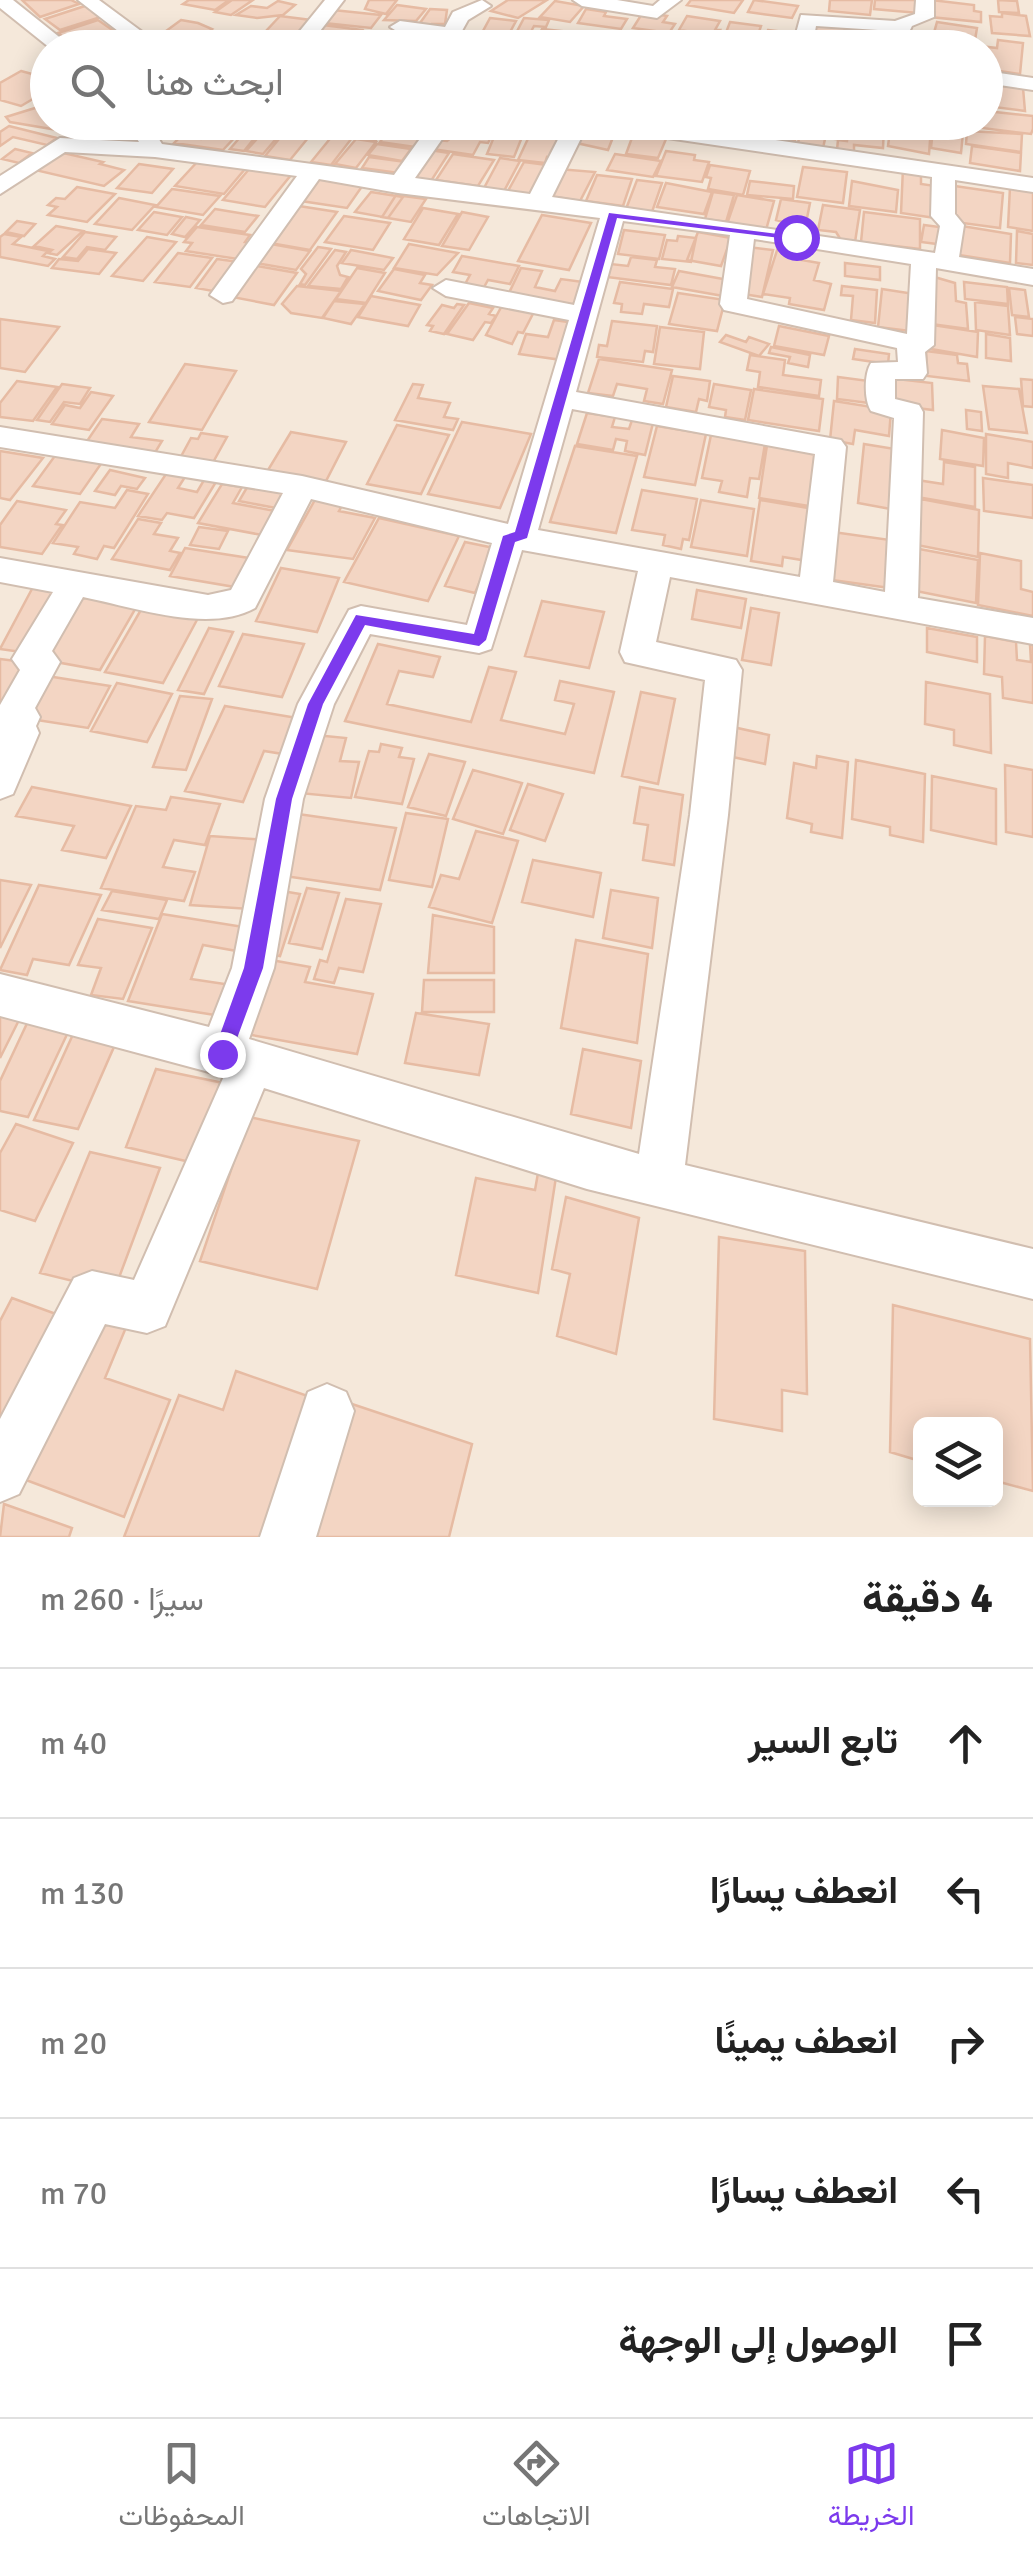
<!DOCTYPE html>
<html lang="ar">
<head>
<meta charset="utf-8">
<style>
	:root { --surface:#fff; --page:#f2f2f2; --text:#222; --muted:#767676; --line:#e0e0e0; --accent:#7c3aed }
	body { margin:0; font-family:Signika,Vazirmatn,sans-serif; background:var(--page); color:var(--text); direction:rtl }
	.controls { position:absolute; right:30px; bottom:30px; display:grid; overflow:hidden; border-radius:15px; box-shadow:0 5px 25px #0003 }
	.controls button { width:90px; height:90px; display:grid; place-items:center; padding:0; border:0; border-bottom:2px solid var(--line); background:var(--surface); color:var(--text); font:50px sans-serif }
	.stop { position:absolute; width:30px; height:30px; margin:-22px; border:8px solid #7c3aed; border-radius:50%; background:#fff }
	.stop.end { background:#7c3aed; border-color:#fff; box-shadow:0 2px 10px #0008 }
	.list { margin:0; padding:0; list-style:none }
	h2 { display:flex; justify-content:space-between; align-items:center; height:130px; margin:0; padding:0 40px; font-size:42px }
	h2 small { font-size:32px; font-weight:400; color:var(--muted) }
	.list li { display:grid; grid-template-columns:65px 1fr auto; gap:30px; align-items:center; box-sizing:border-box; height:150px; padding:0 40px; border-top:2px solid var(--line) }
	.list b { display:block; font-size:38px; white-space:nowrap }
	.list em { font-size:32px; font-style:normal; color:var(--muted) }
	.icon { flex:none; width:55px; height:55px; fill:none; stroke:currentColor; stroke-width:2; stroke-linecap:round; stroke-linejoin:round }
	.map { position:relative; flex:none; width:1033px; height:1537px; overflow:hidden; direction:ltr }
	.search { position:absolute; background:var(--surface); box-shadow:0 5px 25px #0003; left:30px; right:30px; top:30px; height:110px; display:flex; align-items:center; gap:25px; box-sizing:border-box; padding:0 35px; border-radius:55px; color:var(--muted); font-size:38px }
	.sheet { height:880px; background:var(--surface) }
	nav { display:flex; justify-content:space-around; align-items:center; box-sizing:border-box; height:140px; border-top:2px solid var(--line); background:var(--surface); font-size:28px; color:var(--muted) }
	nav a { display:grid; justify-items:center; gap:5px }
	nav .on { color:var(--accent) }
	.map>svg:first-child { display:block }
	.residential { fill:#f5e8da; fill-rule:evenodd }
	.building { fill:#f3d5c3; stroke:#e6bba3; stroke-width:2.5 }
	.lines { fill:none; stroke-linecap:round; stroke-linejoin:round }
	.street-casing { stroke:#d1beb0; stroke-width:4 }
	.street { fill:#fff; fill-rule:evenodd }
	.route { fill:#7c3aed }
</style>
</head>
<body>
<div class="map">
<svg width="1033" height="1537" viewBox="0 0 1033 1537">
	<rect width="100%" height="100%" fill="#fdf6ec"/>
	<path class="residential" d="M0,0H1033V1537H0ZM48,48H986V122H48ZM920,1424H996V1500H920Z"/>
	<path class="building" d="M22,0H71L79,4L40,17Z
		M189,0H229L215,10L183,4Z
		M232,0H253L231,15L215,12Z
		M369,0H397L386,14L365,9Z
		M508,0H547L518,18L491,11Z
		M691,0H743L734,13L687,5Z
		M754,0L798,6L792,18L748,12Z
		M830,0H872L870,15L829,11Z
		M875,0H919L918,13L874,9Z
		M931,0L974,5V11L981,12V22L930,17Z
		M998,0L1017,1L1019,13L999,12Z
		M278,1L295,5L283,15L257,18L236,15L251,6L267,8Z
		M555,1L584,6L570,22L540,17Z
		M88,5L104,16L60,30L45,19Z
		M397,5L426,9L416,21L384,20Z
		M430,9L447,10L445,24H432L431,28L420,23Z
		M586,9L606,12L604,16L627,19L621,29L578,23Z
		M333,10L381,15L371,28L324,23Z
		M643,12L667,16L663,22L675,24L669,33L633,28Z
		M1002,13L1026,16L1030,36L992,33L990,16L1002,17Z
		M280,16L311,20L298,35L266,31Z
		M687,16L720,21L715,30H720L717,36L679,30Z
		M490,18L516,21L509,34L483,31Z
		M524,18L549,20L546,27L534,26L527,39L514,37Z
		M98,20L121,36L78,48L58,33Z
		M181,20L198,23L212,29L187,48H174L167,43L181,34L166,31Z
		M730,22L761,26L755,44L722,43Z
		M813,22L845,26L843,43L809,39Z
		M937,22L977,28L974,46L932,40Z
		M323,25L362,30L351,43L312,38Z
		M542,29L571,32L564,45L535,42Z
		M768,30L801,34L797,48H762Z
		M384,33L403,35L400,40L416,42L412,48H373Z
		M212,36L247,42L241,48L200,47Z
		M845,36L874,40L872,48H842Z
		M998,40L1023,43L1020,74L986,69V48L980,46L997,48Z
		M21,71L47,78L41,82L48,83V90L21,106L0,100V83Z
		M986,84L1023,88L1025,111L986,106Z
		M48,104V122H95L63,131L10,122L6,117Z
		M986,111L1033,116V129L1031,134L982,128Z
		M102,122H124L133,132L115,137L77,130Z
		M190,122H248L237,134L207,130L200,137L180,134Z
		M300,122H337L329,132L296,127Z
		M341,122H389L376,140L332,133Z
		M454,122H494L490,132L451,129Z
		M521,122H537L534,128L526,127L514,157L487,154L498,127L518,129Z
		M694,122H734L731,133L692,128Z
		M767,122H799L795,140L763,137Z
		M801,122L837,124L836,139L811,136L812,131L800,129Z
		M840,122L884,126L883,148L854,145V152L837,150L838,140L847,141L849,126Z
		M252,123L265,125L244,151L230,149Z
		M580,123L607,127L605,131L615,132L608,150L572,142Z
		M891,123L931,127L929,154L888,146Z
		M9,126L57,138L47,145L13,137L0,146V132Z
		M391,126L426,130L415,147L380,142Z
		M288,128L308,131L303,138H308L290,160L265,156Z
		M533,128L571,132L560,159L547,157L545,163L518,160Z
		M933,129L963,133L961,153L931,148Z
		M265,130L281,133L263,154L246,151Z
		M208,131L236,136L223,150L174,143L181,136L201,139Z
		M460,131L492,135L488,143L480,142L473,155L432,149L437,140L447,141Z
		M800,131L825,139L823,148L798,144Z
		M967,131L1022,134L1021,152L966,144Z
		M333,135L352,138L331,165L311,162Z
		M633,135L666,139L658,158L626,154Z
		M356,139L376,142L356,168L335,164Z
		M377,144L411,149L402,161L368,155Z
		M972,146L1021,153L1020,171L970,163Z
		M15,149L32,153L19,163L2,159Z
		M430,150L449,153L431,181L412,178Z
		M666,151L695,155L694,160L709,162L702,182L656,176Z
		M59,152L103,162L100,164L124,170L104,186L35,170Z
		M453,154L494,160L478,186L436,180Z
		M615,154L661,161L653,177L607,170Z
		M369,157L406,162L399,173L362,168Z
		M500,158L520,161L504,191L484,188Z
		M198,161L245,169L224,194L175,186Z
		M524,162L555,166L539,196L508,191Z
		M139,164L173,169L152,193L117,188Z
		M710,165L750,171L743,195L708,189L711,178L706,177Z
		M803,167L847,172L843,203L797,197Z
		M250,168L291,175L265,207L223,200Z
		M903,168L921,171V184L942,187V219L901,213Z
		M558,169L595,172L580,201L544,195Z
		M597,175L632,179L623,206L586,201Z
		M318,178L363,185L347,208L301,201Z
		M637,180L662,183L652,212L626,209Z
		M750,181L794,186L793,199L747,195Z
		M852,181L898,190L896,212L849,206Z
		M666,183L712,192L704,214L657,207Z
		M948,185L1003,193L1000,228L955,222Z
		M77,187L115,194L87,222L48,215L57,207L48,205L56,198L65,199Z
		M1010,187L1033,191V231L1008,227Z
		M172,189L220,196L203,215L156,207Z
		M371,192L403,197L388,218L355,212Z
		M713,192L734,195L726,222L705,219Z
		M396,195L426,199L411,222L382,217Z
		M737,195L774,201L766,230L727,224Z
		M119,198L155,205L132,230L95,224Z
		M781,199L810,203L804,233L783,230L784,222L776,220Z
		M823,205L860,210L855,242L841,240L836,232L818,230Z
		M299,206L337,212L310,250L270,243Z
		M423,208L458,214L439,245L404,239Z
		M215,209L258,216L245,232L201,225Z
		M154,212L182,217L167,235L138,230Z
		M462,212L488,217L469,250L442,246Z
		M864,212L920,219V249L861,242Z
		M542,215L591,223L569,270L518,261Z
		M344,216L390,223L373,250L325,242Z
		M186,217L200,220L185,237L172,234Z
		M17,221L35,224L24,236L6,232Z
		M924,225L947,228L945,245L921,242Z
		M56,226L83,231L57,255L48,253L52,250L34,246Z
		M962,226L1011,234L1010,263L959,255Z
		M197,227L250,235L245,242L256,244L244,260L186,251L192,243L184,242Z
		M624,230L665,235L659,259L618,254Z
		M1017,231L1033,234V265L1016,263Z
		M85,232L116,237L105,250L87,247L77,259L63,257Z
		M698,232L731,238L721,266L687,260Z
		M4,234L21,237L13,244L48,251L43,256L55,259L48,266L0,257V237Z
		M678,236L696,238L691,262L662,259L667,240L677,241Z
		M147,237L176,242L143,281L112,276Z
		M781,238L808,243L802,260L819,263L814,280L831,284L824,310L789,304L790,298L763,294Z
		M271,244L310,251L296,270L256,263Z
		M409,244L458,253L437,275L394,268Z
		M318,247L331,249L305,285L300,284L306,274L301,269Z
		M748,247L773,250L762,297L737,293Z
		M88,249L116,253L99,274L52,268L59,259L78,261Z
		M335,250L346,252L337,266L340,275L348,277L341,289L308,286Z
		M351,250L393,258L384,270L342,263Z
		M178,253L212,258L190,287L155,282Z
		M462,256L519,266L510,284L488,280L483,289L464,286L470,275L453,272Z
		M631,257L657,260L655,267L675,269L671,285L607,277L611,264L628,266Z
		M217,259L239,262L218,292L196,288Z
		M845,263L880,267V280L845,276Z
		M251,265L297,273L274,305L227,296Z
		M357,268L385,273L366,303L336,299Z
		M521,268L542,271L535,287L555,291L561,279L583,282L574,305L508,295Z
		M394,269L425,275L420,283L432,285L421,300L378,291Z
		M679,271L734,281L729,297L672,287Z
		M931,276L955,283L956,301L966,303L968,329L931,324Z
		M620,282L673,289L669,307L644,304L642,314L621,312L622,304L614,303Z
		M964,282L1007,287L1008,304L965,299Z
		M297,286L341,291L322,318L291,313L282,304Z
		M842,286L877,290L875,323L851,320L853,296L841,295Z
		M1009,288L1025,290L1029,317L1012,315Z
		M882,289L921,295L918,332L878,327Z
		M678,293L725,300L717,331L669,324Z
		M371,296L420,305L408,326L358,317Z
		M334,301L365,304L351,324L323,318Z
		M504,302L536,308L523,333L518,332L512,344L486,335Z
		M975,302L1008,306L1010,335L976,330Z
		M469,303L493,308L489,314L496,316L491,323L485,322L473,340L447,334Z
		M457,304L464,305L444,334L430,331L433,326L427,325L442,305L454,308Z
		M1015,317L1033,319V336L1017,334Z
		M0,319L59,327L25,372L0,368Z
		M554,320L575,323L562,360L519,354L526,334L548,337Z
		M612,321L657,326L653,352L645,351L643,362L597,357L599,345L607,346Z
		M933,325L978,332L977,357L931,349Z
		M779,326L829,336L824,355L774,346Z
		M660,327L704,332L700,369L654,364Z
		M986,334L1010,338L1011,361L986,358Z
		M726,335L746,342L749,337L769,344L759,356L720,342Z
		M771,347L810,355L808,367L788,363L790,357L769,353Z
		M855,349L889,354L888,364L853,359Z
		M926,351L957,355L958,363L967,364L969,381L927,376Z
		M750,355L785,360L783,375L821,380L819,396L758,387L760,372L747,370Z
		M599,359L672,370L663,404L644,401L647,389L617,384L613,396L588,393Z
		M185,364L236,371L202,430L149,422Z
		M673,376L710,381L707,401L699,399L696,412L666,407Z
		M838,377L869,381V403L837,399Z
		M888,378L932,383L933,410L893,405Z
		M1021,379L1033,380V407L1023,406Z
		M17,381L57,387L33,421L0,417V403Z
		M62,384L90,388L80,404L64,402L50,422L37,420Z
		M413,384L423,385L418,398L450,403L444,417L458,419L453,430L395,420Z
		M714,384L751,390L745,420L725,417L726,410L709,407Z
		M983,386L1019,389L1027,433L989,429Z
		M754,389L823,399L819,431L748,420Z
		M91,392L113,396L89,430L52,424L65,405L80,408Z
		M834,401L891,410L889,436L855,430L853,444L830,440Z
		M966,410L981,412L982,431L967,429Z
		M587,413L615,417L612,427L629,429L632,420L653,423L645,455L625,451L627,441L616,439L613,450L577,444Z
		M102,419L139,424L131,437L162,441L153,456L83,447Z
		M462,422L531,434L500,508L428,494Z
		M397,425L449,435L421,494L367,484Z
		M657,426L706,434L695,485L644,477Z
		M942,430L984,438L983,466L940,459Z
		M291,432L346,442L326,481L268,470Z
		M201,433L227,437L211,466L178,462L191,438L198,439Z
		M986,434L1033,442V468L1008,463V478L986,474Z
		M711,435L765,444L759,479L750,478L747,497L719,492L722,481L702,478Z
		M864,444L901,450L896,510L858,503Z
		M767,445L821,454L815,507L759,498Z
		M575,446L637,456L616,533L550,522Z
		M0,451L43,458L10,500L0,498Z
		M57,453L103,461L80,494L33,486Z
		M944,462L975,467V507L917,497V480L943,484Z
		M110,470L145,478L137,489L121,486L115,495L95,491Z
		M166,474L185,477L178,488L197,492L204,480L216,482L194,518L167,513L162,520L138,516Z
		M983,478L1033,485V518L984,511Z
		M222,484L242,487L233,503L275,511L262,535L198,523Z
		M249,484L290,492L281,509L239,501Z
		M127,490L148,494L114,548L104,546L97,559L74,554L78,547L53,543L80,502L115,508Z
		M642,490L697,499L689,540L683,539L681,549L663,545L665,535L632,530Z
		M316,498L343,504L339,511L375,518L353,559L287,550Z
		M921,499L979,510L978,557L917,545Z
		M701,500L754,509L747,556L691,547Z
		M760,500L814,509L808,561L783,557L782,566L751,561Z
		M17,501L66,510L56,524L62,525L42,554L0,547V525Z
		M379,518L459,536L428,601L344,582Z
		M138,519L161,523L154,534L178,538L170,551L180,553L170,570L112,559Z
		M199,527L228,531L219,549L190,545Z
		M833,532L890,540V588L832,580Z
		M465,542L494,548L475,593L445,586Z
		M185,548L249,558L235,587L170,576Z
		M914,548L978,560L976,603L911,590Z
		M980,553L1021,561V589L1033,592V616L978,605Z
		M281,568L339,578L317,632L256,621Z
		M33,587L64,591L28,653L0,649Z
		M697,590L746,599L741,628L692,619Z
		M74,594L137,606L100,670L34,658Z
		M542,601L604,612L589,668L525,656Z
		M142,608L198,618L163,683L105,672Z
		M751,608L779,613L771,665L742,660Z
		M209,628L233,632L204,694L178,690Z
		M927,628L977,637V662L927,652Z
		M243,634L304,644L282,697L219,686Z
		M985,636L1016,642L1017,660L1031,662L1030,645H1033V703L1003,698L1002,677L984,674Z
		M378,644L440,657L433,677L399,671L387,704L471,722L489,667L516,672L501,720L565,734L574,704L555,700L560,681L614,692L594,773L345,721Z
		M0,659L32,663L0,708Z
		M47,676L110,686L88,728L24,718Z
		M926,682L990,694L991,753L954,745V730L925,724Z
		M117,683L172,694L147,742L91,731Z
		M641,692L675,699L658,784L622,776Z
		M180,696L212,699L186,770L153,767Z
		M225,706L297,718L283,754L264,751L243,802L185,791Z
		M733,727L769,735L765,764L728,756Z
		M315,735L346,738L340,761L359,762L351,798L299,793Z
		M381,744L402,748L399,757L414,759L402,804L355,797L369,751L379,752Z
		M429,754L465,762L446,816L408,807Z
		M817,756L848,762L842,838L811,832L812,824L787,818L794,763L816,768Z
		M856,760L925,774L923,842L890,835V827L852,819Z
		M1005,765L1033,770V837L1006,832Z
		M473,770L522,783L503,834L453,819Z
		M932,776L996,789V844L931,830Z
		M528,784L563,794L545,841L510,830Z
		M32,787L131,806L106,858L62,850L74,826L16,816Z
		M640,787L683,795L674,865L643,860L648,825L634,823Z
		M171,797L220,804L205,845L174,840L163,867L195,872L184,901L101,888L136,806L166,810Z
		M406,813L448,819L432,887L389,880Z
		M298,814L396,828L380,890L278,875Z
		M476,831L518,841L492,923L429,907L441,875L459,879Z
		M210,836L268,840L250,909L190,905Z
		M533,860L601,873L593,917L522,902Z
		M0,880L31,885L0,948Z
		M39,885L101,895L69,965L33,959L27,975L0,970Z
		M307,888L339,893L322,949L289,943Z
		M611,890L658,898L652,948L603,938Z
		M112,891L167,900L159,919L102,910Z
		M282,891L300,894L280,956L261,953Z
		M346,899L381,904L363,972L339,968L334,983L314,979L320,960L327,962Z
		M162,914L256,929L248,953L203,945L191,979L238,986L227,1017L128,1001Z
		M433,915L494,927V973H428Z
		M98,919L152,928L123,999L91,995L101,968L78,965Z
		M576,940L648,954L637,1043L561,1028Z
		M271,960L310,967L305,982L373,994L357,1054L246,1034Z
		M424,980H494V1012H422Z
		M0,1007L23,1012L0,1058Z
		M416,1013L489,1024L479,1075L405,1063Z
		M30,1017L71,1026L28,1117L0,1111V1081Z
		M75,1030L117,1040L78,1129L34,1120Z
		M583,1049L641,1061L631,1128L571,1114Z
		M156,1069L223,1083L194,1163L126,1147Z
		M249,1117L359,1141L317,1289L200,1261Z
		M16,1124L73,1143L35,1221L0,1210V1153Z
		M90,1152L160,1168L114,1291L40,1273Z
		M538,1173L556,1177L538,1293L456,1275L476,1178L535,1190Z
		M566,1197L639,1218L616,1354L557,1336L570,1274L552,1269Z
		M719,1237L805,1251L807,1394L782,1390V1431L714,1419Z
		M12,1298L56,1314L0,1433V1321Z
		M893,1305L1030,1339L1033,1491L996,1481V1424H920V1461L890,1452Z
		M99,1315L127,1325L105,1378L170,1400L124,1517L26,1480Z
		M236,1371L322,1401L278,1537H124L179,1395L223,1410Z
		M337,1399L472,1444L449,1537H294Z
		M4,1504L72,1528L69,1537H0Z"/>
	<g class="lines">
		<g class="street-casing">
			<path id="street" d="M0,0H13L73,48H50L0,8Z
				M78,0H99L164,48H140Z
				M325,0H344L307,48H286Z
				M482,0L491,6L468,20L458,38L400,33L390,27L400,21L445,27L453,12Z
				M573,0H617L653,6L660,0H681L657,18L582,6Z
				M916,0H934V17L912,26L909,32L816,26L812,48H792L801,15L895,21L915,14Z
				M986,71L1033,78V90L986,83Z
				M126,122H148L162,144L394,175L432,122H454L415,178L530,194L567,122H589L552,197L935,253L940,226L931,216L932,177L606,129L595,122H654L1033,178V192L955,180V214L964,225L959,257L1033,269V285L936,268L934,345L925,352L927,373L923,379H895V399L919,405L923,412L918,598L1033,618V644L670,577L656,642L736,660L742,670L728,815L685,1165L1033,1249V1299L587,1189L264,1088L165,1326L147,1333L105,1324L19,1494L0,1502V1419L74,1278L92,1271L134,1280L224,1076L0,1016V974L209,1027L232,968L265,799L298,704L349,610L361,606L467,625L492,543L311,499L255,608C209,634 133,607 83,597L52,651L60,662L35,708L40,717L36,726L39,733L13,794L0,799V705L20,670L12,659L53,592L0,582V558L208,595L231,590L283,493L0,447V427L302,476L508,524L569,320L446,296L433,288L446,280L574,305L600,218L398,193L319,179L232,301L223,303L210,295L297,176L155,157L65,152L0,194V176L60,138L139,142ZM623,221L730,235L720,304L724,310L897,348L898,362L871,363C864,374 864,400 871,411L894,418L885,592L833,582L846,447L841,440L576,392ZM754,239L911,264L907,334L747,299ZM572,409L815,454L800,577L538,530ZM522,550L638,571L620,652L625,662L705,680L690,815L639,1154L249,1039L274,968L303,799L334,704L370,634L479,653L491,649Z
				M327,1384L346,1392L354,1411L316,1537H260L308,1392Z"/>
		</g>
		<use href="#street" class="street"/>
	</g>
	<path class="route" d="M609,213L802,237L796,240L617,218L527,538L515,542L486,640L479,646L365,625L323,704L292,799L263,968L229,1060H216L213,1054L244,968L276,799L308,704L356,615L474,634L503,536L515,532Z"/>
</svg>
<div class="controls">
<button><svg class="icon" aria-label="layers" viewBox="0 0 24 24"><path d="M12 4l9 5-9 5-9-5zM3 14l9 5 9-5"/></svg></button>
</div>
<div class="stop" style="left:796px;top:237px"></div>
<div class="stop end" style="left:222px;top:1054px"></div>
<div class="search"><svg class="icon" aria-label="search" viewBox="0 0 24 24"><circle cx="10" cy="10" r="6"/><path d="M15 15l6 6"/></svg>ابحث هنا</div>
</div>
<section class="sheet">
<h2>4 دقيقة<small>سيرًا · 260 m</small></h2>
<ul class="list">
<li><svg class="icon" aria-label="ahead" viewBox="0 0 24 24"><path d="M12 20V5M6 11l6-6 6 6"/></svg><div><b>تابع السير</b></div><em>40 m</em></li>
<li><svg class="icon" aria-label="left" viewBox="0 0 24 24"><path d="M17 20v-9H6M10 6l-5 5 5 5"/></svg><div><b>انعطف يسارًا</b></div><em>130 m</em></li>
<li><svg class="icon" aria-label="right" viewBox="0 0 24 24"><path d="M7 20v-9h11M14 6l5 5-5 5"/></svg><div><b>انعطف يمينًا</b></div><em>20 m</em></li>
<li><svg class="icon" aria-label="left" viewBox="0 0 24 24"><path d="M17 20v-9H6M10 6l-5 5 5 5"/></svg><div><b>انعطف يسارًا</b></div><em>70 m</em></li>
<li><svg class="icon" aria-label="arrive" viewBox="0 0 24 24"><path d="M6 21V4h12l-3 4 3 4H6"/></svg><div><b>الوصول إلى الوجهة</b></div></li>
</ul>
</section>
<nav>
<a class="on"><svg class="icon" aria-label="map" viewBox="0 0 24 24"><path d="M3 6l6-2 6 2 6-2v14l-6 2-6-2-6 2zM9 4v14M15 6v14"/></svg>الخريطة</a>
<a><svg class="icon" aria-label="directions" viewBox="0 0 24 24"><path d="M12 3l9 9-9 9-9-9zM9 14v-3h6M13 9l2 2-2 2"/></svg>الاتجاهات</a>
<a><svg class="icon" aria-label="saved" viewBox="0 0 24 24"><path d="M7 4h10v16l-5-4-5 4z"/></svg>المحفوظات</a>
</nav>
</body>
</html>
